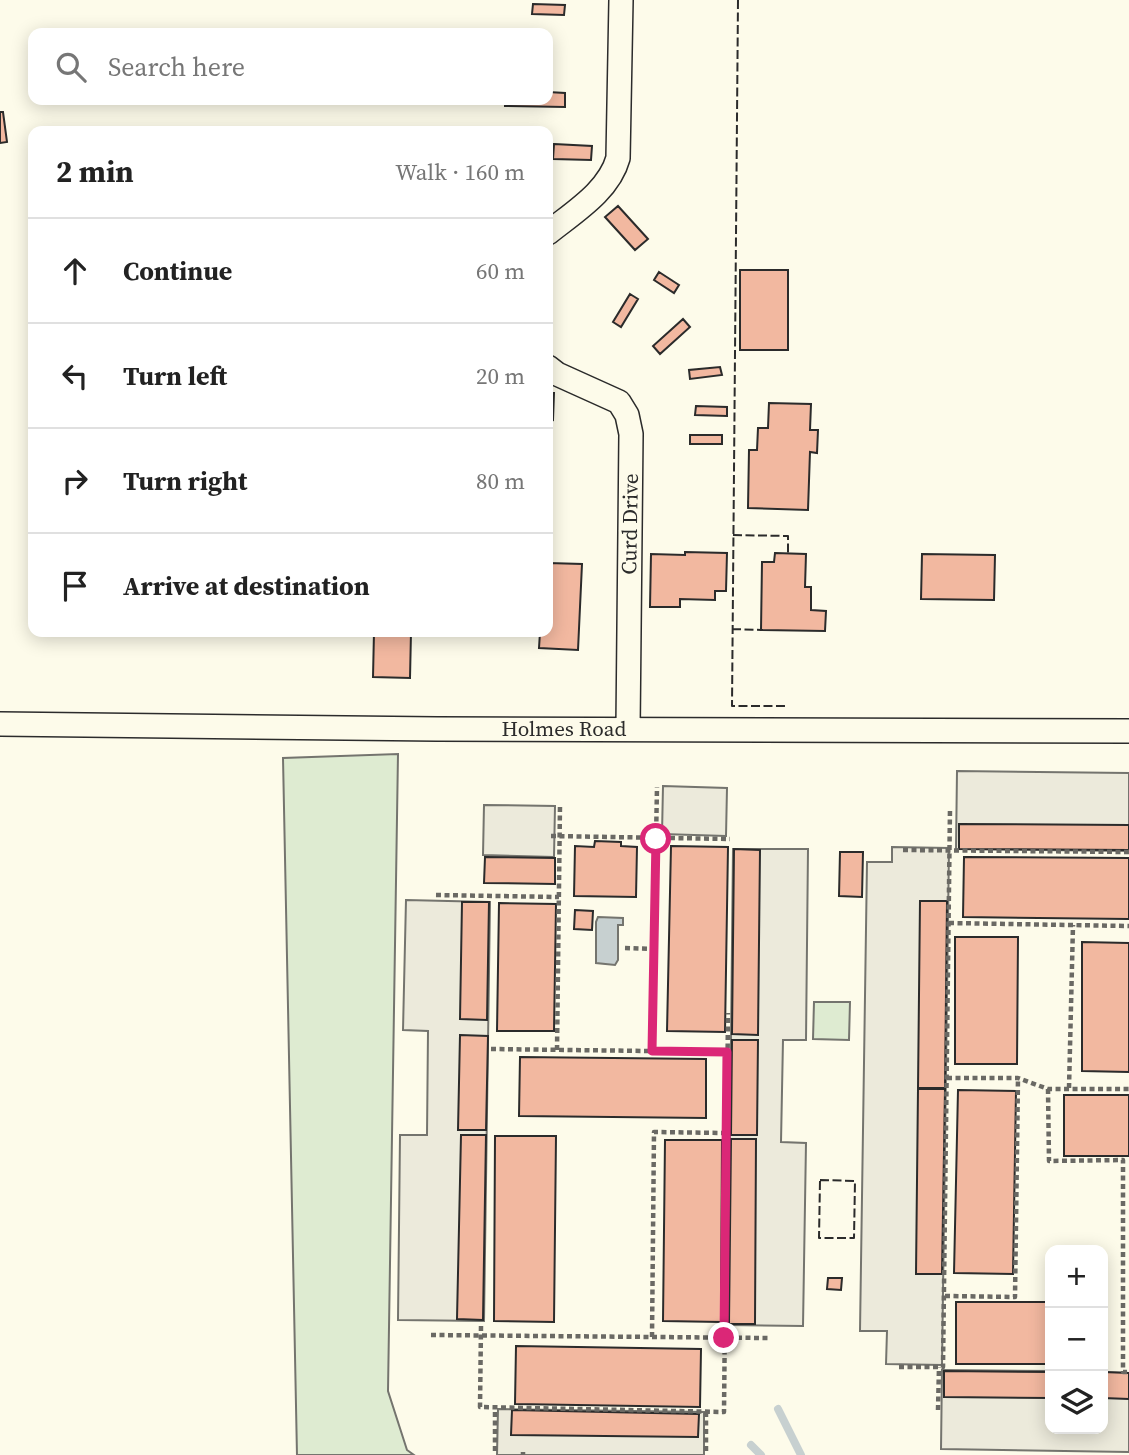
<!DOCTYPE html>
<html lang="en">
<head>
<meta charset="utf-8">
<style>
	:root { --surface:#fff; --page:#f2f2f2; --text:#222; --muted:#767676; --line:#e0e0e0 }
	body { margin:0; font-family:"Source Serif 4",serif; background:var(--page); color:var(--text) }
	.controls { position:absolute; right:21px; bottom:21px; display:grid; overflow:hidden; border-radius:14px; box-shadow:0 4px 18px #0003 }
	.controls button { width:63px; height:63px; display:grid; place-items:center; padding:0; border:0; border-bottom:2px solid var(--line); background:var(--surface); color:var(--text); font:35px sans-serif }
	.stop { position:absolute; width:21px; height:21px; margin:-16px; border:5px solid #db2777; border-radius:50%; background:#fff }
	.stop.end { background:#db2777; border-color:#fff; box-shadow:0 2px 7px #0008 }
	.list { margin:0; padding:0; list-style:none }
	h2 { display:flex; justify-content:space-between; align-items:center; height:91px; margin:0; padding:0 28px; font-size:30px }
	h2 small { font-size:23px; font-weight:400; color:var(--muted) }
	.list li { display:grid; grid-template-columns:46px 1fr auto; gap:21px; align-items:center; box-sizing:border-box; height:105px; padding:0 28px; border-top:2px solid var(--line) }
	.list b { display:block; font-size:26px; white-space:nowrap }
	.list em { font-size:23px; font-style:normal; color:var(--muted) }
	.icon { flex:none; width:38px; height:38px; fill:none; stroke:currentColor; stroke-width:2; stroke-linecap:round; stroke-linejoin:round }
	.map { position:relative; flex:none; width:1129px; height:1455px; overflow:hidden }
	.search { position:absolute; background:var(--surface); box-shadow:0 4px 18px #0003; left:28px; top:28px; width:525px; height:77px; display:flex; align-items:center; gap:18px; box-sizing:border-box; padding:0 24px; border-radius:14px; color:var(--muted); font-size:26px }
	.panel { position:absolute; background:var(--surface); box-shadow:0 4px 18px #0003; left:28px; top:126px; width:525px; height:511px; border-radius:14px }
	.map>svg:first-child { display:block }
	.green { fill:#deebd1; stroke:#74746e; stroke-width:2 }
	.parking { fill:#eceadb; stroke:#74746e; stroke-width:2 }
	.water { fill:#c7d0d0; stroke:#74746e; stroke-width:2 }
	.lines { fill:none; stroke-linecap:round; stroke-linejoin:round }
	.stream { stroke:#c7d0d0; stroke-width:8 }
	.building { fill:#f2b8a0; stroke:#2b2b2b; stroke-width:2 }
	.minor-casing { stroke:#2b2b2b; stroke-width:26 }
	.path { stroke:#6a6964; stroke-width:4.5; stroke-dasharray:5 3.5; stroke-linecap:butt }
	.minor { stroke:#fdfbea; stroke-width:23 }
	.fence { stroke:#2b2b2b; stroke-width:2; stroke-dasharray:9 3.5; stroke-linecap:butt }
	.route { stroke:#db2777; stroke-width:9 }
	.labels { text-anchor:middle; stroke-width:5; stroke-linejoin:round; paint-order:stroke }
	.street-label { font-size:21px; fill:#2b2b2b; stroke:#fdfbea }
</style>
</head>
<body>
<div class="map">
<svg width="1129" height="1455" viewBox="0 0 1129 1455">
	<rect width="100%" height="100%" fill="#fdfbea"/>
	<path class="green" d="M398,754L388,1391L407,1450L414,1455H297L283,758Z
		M814,1002H850L849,1040L813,1039Z"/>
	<path class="parking" d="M957,771L1129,773V851L956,849Z
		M663,786L727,788L726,836L662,834Z
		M484,805L555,806L554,857L483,855Z
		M892,847L949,848L942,1365L886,1364L887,1331H860L867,862H892Z
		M733,849H808L806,1040H783L781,1142L806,1143L803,1326L728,1325Z
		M406,900L490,902L484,1321L398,1320L400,1135H427L428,1031L403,1030Z
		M942,1370L1050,1371V1429H1103V1372L1129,1373V1452L941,1449Z
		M498,1409L704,1412V1455H497Z"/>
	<path class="water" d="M598,917L623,918V925H618V960L615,965L596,963V922Z"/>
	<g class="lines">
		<path class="stream" d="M778,1409L801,1455
			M751,1445L761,1455"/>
	</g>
	<path class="building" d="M533,4L565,5L564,15L532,14Z
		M548,92L565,93V107L505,106V100H548Z
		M0,112H3L7,142L0,143Z
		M554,144L592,146L591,160L553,159Z
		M618,206L648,239L635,250L605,217Z
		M740,270H788V350H740Z
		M659,272L679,285L674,293L654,280Z
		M630,294L638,299L621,327L613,322Z
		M683,319L690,327L660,354L653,346Z
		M720,367L722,375L690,379L689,370Z
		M548,393H554L553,420L548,419Z
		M769,403L811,404L810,430H818L817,453L810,452L808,510L748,508L749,450H757L758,428H768Z
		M696,406L727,407V416L695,415Z
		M690,435H722V444H690Z
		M685,552L727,553L726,591H715V600L680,599V607H650L651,554L685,555Z
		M775,553L806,554L805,587H811V610L826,611L825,631L761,630L762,562H774Z
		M922,554L995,555L994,600L921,599Z
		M548,563L582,564L578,650L539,648L540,632H548Z
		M374,632H411L410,678L373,677Z
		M959,824L1129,825V850L959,849Z
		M595,841L621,842V846L637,847L636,897L574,896L575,846L594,847Z
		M671,846L728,847L725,1032L667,1031Z
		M734,849L760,850L758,1035L732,1034Z
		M840,852H863L862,897L839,896Z
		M485,857L555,858V884L484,883Z
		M964,857L1129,858V919L963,917Z
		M920,901H947L945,1088H918Z
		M462,902H489L487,1020L460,1019Z
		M499,903L556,904L554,1031H497Z
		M575,910L593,911L592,930L574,929Z
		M955,937H1018L1017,1064H955Z
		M1082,942L1129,943V1072L1082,1071Z
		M460,1035L488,1036L486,1130H458Z
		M732,1040H758L757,1135H731Z
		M520,1057L706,1059V1118L519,1116Z
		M918,1089H945L942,1274H916Z
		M958,1090L1016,1091L1013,1274L954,1273Z
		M1064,1095H1129V1156H1064Z
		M461,1135H486L483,1320L457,1319Z
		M495,1136H556L554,1322L494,1321Z
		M731,1139H756L755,1324H729Z
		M665,1140H722L721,1322L663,1321Z
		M828,1278H842L841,1290L827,1289Z
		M956,1302H1050V1364H956Z
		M516,1346L701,1349L700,1407L515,1404Z
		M944,1371L1050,1372V1398L944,1397Z
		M1103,1372L1129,1373V1399L1103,1398Z
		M512,1410L699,1414L698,1437L511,1435Z"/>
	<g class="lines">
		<g class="minor-casing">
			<path id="minor" d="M548,233C574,212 609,191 618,158L621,0
				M548,367L557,374L619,402L627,415L631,434L628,728
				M0,724L437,729L1129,731"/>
		</g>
		<path class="path" d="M551,836L730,839
			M903,850L1129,852
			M436,895L559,897
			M949,923L1129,926
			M625,948L654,949
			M491,1049L727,1052
			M557,1050L560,805
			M652,1051L657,787
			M947,1078H1018L1048,1089H1129
			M1069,1088L1073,925
			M1048,1089L1049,1161L1123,1160V1372H1129
			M945,1296L1015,1297L1018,1078
			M481,1326L480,1407L724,1412L728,1013
			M431,1335L768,1338
			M652,1337L654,1132L726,1133
			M899,1367H943L950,808
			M938,1410L939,1367
			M706,1412V1454
			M495,1451V1407
			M523,1455V1452"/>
		<use href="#minor" class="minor"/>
		<path class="fence" d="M738,0L732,706H787
			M733,535L788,536V553
			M732,629L761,630
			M820,1180L855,1181L854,1238H819Z"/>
	</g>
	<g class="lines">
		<path class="route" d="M656,839L652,1051L727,1052L724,1338"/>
	</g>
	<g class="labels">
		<g class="street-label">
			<text transform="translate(630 524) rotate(-89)" y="7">Curd Drive</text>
			<text x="564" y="736">Holmes Road</text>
		</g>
	</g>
</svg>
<div class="controls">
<button>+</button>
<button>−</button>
<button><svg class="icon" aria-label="layers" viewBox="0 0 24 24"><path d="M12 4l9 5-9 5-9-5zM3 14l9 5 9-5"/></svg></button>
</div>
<div class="stop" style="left:656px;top:839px"></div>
<div class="stop end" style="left:724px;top:1338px"></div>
<div class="search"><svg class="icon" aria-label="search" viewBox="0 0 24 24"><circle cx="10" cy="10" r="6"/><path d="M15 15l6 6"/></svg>Search here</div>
<section class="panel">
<h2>2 min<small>Walk · 160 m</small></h2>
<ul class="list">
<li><svg class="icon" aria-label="ahead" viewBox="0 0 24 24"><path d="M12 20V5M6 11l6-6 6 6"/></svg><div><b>Continue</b></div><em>60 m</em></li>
<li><svg class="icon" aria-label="left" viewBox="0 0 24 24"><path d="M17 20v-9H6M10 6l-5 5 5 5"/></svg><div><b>Turn left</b></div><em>20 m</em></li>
<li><svg class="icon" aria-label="right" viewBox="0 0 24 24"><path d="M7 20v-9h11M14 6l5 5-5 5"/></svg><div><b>Turn right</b></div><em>80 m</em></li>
<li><svg class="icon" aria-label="arrive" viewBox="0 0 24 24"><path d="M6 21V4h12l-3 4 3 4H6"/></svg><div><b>Arrive at destination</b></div></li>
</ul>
</section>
</div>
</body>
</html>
